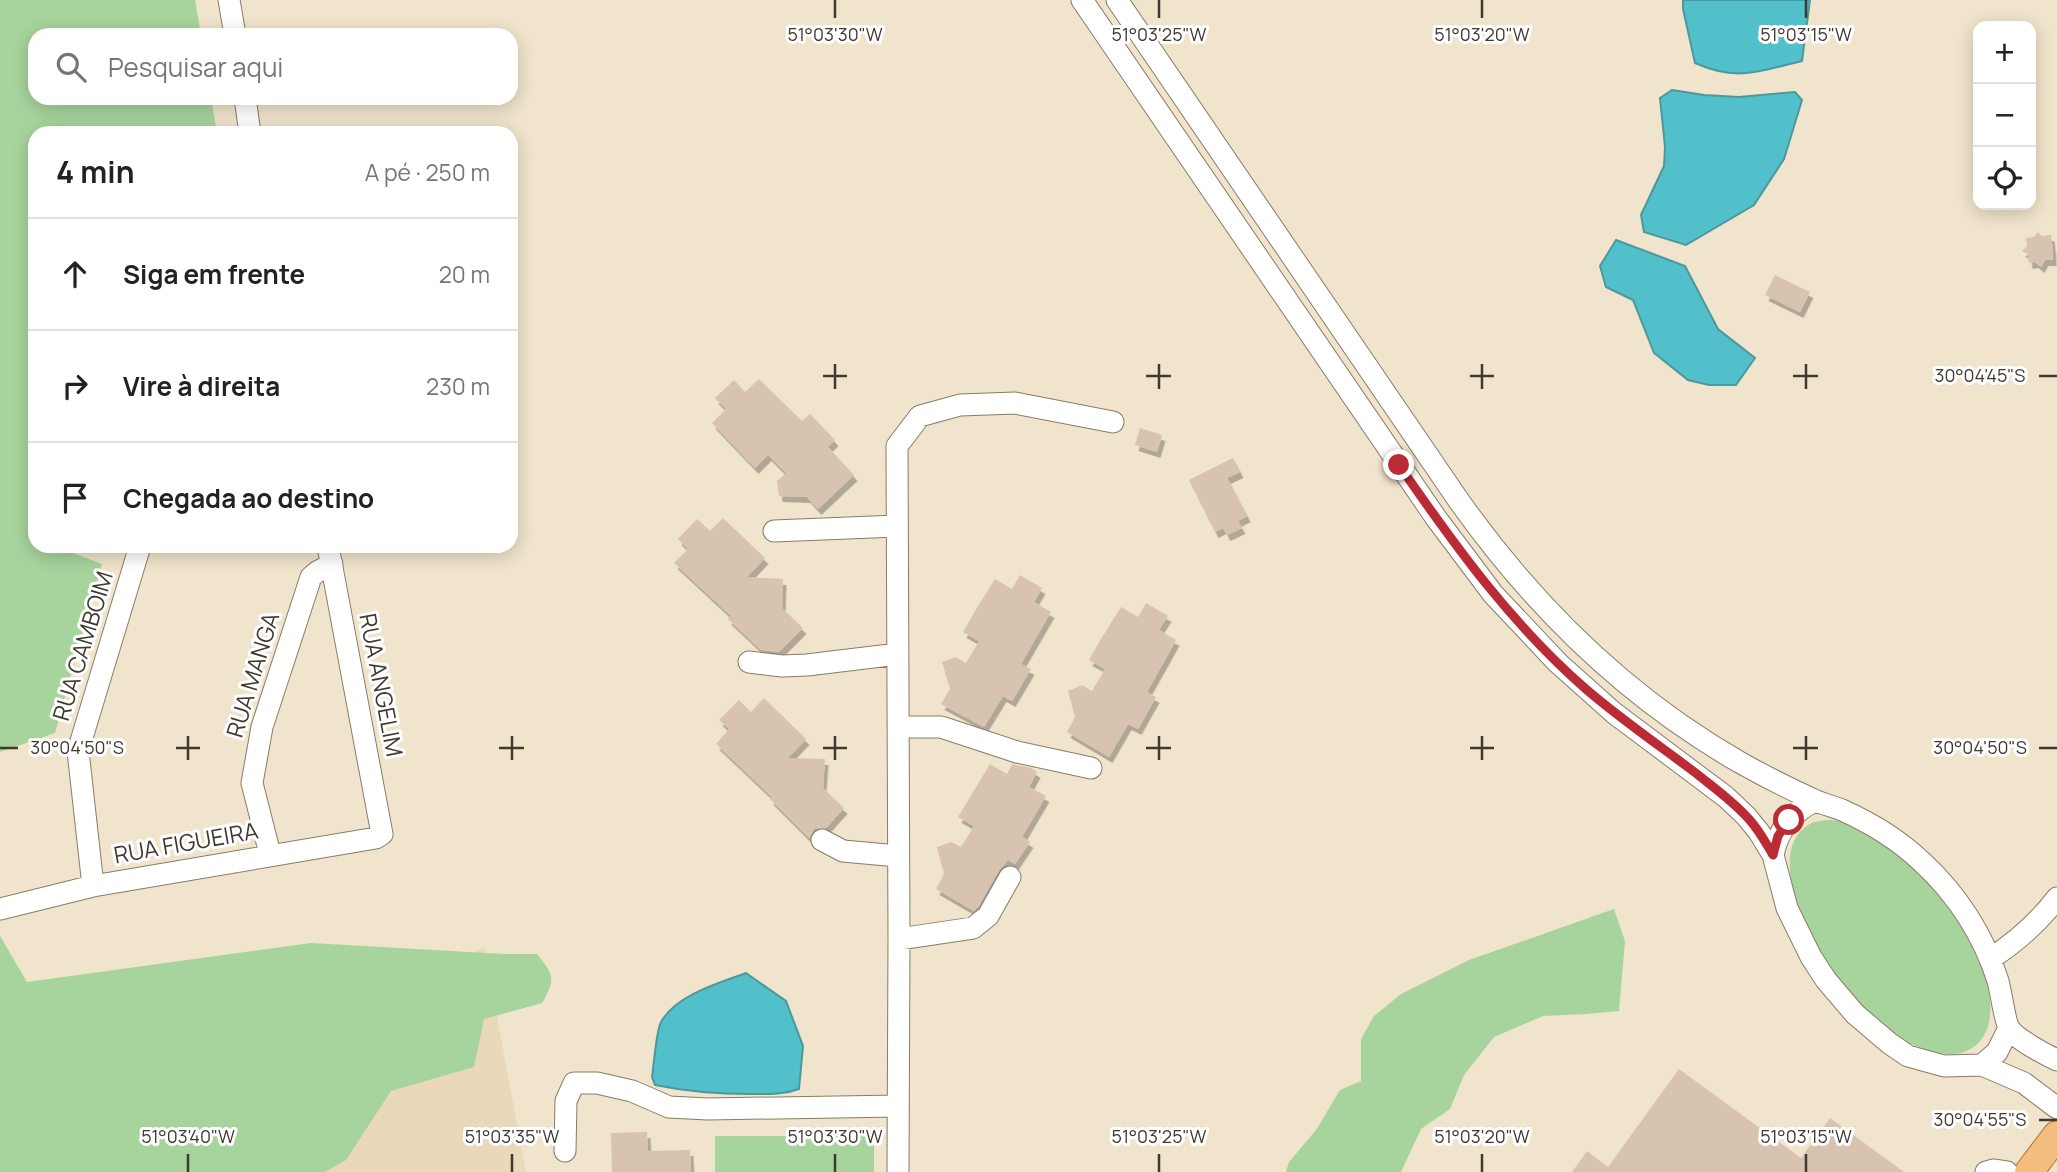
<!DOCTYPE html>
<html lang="pt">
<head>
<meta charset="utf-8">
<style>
	:root { --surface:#fff; --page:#f2f2f2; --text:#222; --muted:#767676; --line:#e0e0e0 }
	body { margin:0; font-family:Manrope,sans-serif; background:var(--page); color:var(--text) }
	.controls { position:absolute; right:21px; top:21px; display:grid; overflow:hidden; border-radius:14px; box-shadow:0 4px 18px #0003 }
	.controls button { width:63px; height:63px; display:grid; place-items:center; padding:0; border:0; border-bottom:2px solid var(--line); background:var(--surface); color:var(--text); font:35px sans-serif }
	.stop { position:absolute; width:21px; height:21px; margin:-16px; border:5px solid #bb2b36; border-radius:50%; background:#fff }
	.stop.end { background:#bb2b36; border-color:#fff; box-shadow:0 2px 7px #0008 }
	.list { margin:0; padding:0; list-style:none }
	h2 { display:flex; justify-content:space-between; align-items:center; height:91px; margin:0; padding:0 28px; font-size:30px }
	h2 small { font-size:23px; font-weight:400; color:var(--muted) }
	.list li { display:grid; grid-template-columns:46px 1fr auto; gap:21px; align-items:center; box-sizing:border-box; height:112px; padding:0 28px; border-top:2px solid var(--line) }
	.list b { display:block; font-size:26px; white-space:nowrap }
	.list em { font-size:23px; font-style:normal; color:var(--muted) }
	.icon { flex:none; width:38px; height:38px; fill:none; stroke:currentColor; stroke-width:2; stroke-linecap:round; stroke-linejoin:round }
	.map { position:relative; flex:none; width:2057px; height:1172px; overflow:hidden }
	.search { position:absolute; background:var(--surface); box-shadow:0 4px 18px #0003; left:28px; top:28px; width:490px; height:77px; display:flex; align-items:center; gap:18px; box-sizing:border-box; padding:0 24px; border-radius:21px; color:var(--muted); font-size:26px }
	.panel { position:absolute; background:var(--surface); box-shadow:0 4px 18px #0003; left:28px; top:126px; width:490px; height:427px; border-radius:21px }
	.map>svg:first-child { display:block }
	.built { fill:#e9d9ba }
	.green { fill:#a7d49c }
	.water { fill:#51c0ca; stroke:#4c989c; stroke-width:2 }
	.building { fill:#d7c3b0; filter:url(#shadow) }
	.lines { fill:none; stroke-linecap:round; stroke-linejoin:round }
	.minor-casing { stroke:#887c66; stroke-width:23 }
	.major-casing { stroke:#af722b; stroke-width:30 }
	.minor { stroke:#fff; stroke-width:21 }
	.major { stroke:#f3bd7f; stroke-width:28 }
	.route { stroke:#bb2b36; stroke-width:9 }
	.ticks { fill:none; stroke:#3f3930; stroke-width:2.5 }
	.labels { text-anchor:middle; stroke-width:6; stroke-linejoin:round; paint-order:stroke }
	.street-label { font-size:23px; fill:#3f3930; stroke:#fff }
	.ticks-label { font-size:18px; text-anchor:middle; fill:#3f3930; stroke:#fff; stroke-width:6; stroke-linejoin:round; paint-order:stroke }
</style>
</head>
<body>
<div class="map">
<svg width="2057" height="1172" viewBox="0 0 2057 1172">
	<defs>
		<filter id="shadow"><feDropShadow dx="3.5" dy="6" stdDeviation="0" flood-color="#0004"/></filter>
	</defs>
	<rect width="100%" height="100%" fill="#f1e4cc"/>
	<path class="built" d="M484,947L526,1172H100Z"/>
	<path class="green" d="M0,0H195L201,35H35V98H211L217,133H35V546H55L102,564L55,733L0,752Z
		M1827,820C1832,820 1838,820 1843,821C1853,824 1900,850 1908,857C1918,867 1926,879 1935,890C1944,900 1955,910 1962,922C1979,951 2008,1018 1976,1045C1968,1052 1958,1055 1947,1054C1911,1051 1877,1025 1853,999C1841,986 1827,968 1818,953C1801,923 1767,845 1812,823C1816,821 1823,821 1827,820Z
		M1614,909L1625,941L1619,1011L1586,1014L1543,1016L1494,1037L1464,1075L1450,1109L1421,1129L1401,1172H1286L1289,1162L1316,1130L1340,1090L1361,1081V1039L1374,1016L1401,994L1469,960Z
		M0,936L27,982L311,943L504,954H537C554,975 556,979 542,1003L484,1019L474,1067L391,1091L346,1160L325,1172H0Z
		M715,1136H874V1172H715Z"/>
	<path class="water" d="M1683,0H1810L1802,61C1759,71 1738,82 1695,63L1683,9Z
		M1672,90L1704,95L1739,97L1795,92L1802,100L1784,159L1754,205L1686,245L1644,232L1641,215L1664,166L1665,147L1660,98Z
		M1616,240L1685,266L1718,329L1755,358L1736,385H1709L1688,380L1654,353L1633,300L1606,287L1600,266Z
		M746,973L786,1001L803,1046L799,1089C783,1095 767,1094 750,1094C715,1094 689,1092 655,1085L652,1077C654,1064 656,1032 661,1022C676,995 719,983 746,973Z"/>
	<path class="building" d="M2038,232L2042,236L2051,235L2053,252V260H2045L2041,267L2035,262L2029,263L2028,254L2022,251L2027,246L2026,238L2034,237Z
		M1775,275L1810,292L1800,312L1765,295Z
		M759,379L802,421L810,414L835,440L828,447L854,475L818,509L807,497L779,496L777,481L786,473L768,455L755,468L712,423L726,409L715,398L734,380L745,392Z
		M1140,428L1162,435L1157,452L1135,445Z
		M1233,458L1240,472L1227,478L1247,516L1238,521L1242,528L1227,535L1223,528L1215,532L1189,480Z
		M723,518L765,558L747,577L783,579L782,608L803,628L779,652L761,650L728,619L731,616L674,563L688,549L678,539L697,519L710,531Z
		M1020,575L1042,588L1034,602L1051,612L1021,664L1031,669L1012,701L1003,696L984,727L941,704L950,689L942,662L956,657L966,663L979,641L963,632L975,611L995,579L1012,589Z
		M1146,603L1168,616L1159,630L1176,640L1147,692L1156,697L1138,729L1128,724L1109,757L1067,732L1075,717L1068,691L1082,685L1092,691L1105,669L1089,660L1101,639L1121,607L1138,617Z
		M764,698L806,739L788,758L825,759L823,788L844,808L826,828L814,829L809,838L770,799L772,797L716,744L729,729L719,720L739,700L751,712Z
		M990,764L1007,774L1012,764L1031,768L1037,772L1029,787L1046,796L1022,837L1030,842L1015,864L1008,860L999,870L978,907L974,911L936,889L944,874L937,847L951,842L961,847L974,826L958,817Z
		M1679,1069L1801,1158L1830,1118L1904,1172H1572L1587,1151L1608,1167Z
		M647,1132L648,1151L690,1150L691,1172H612L611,1133Z"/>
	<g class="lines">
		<g class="minor-casing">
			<path id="minor" d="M229,0L235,35
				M1082,0L1436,518L1493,594L1558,663L1614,713L1726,797L1746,816L1759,832L1773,855L1787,908L1811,957L1826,980L1855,1014L1889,1043L1908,1056L1944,1066L1982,1065L2024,1083L2057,1108
				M1117,0L1459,501C1535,608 1627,698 1741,763C1764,776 1788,788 1812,799C1822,804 1832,806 1842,810C1871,823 1899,840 1922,862C1957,894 1984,936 1998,981C2001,992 2005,1022 2009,1028C2014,1038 2046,1055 2057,1060
				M245,98L250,133
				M774,531L897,526
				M749,662L782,666L807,665L898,654
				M898,727H941L1017,752L1091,768
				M822,840L843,851L898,856
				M270,854L252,783L262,727L311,577L317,572L332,564
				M1773,855C1778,830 1792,812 1815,801
				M93,886L78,751L140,546
				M0,909L93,886L376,838L382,834L328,546
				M899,939L973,928L988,916L1010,877
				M1990,959C2016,942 2038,923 2057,898
				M1982,1065L1997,1052L2009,1028
				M565,1151L566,1101L574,1083H597L632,1091L669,1107L708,1109L898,1106
				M898,1172L899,939L897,446L920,416L960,405L1015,403L1113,422
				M1986,1172L1993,1170L2007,1172"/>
		</g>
		<g class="major-casing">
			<path id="major" d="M2029,1172L2057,1135"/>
		</g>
		<use href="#minor" class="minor"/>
		<use href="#major" class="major"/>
	</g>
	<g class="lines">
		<path class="route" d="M1399,465C1455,546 1512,625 1587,690C1622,720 1660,746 1697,774C1713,787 1731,800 1746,816C1757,827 1765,841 1773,855L1778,836L1789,820"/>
	</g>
	<path class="ticks" d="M835,0V18M1159,0V18M1482,0V18M1806,0V18M835,364V389M1159,364V389M1482,364V389M1806,364V389M823,376H847M1146,376H1171M1470,376H1494M1793,376H1818M2039,376H2057M188,736V760M512,736V760M835,736V760M1159,736V760M1482,736V760M1806,736V760M0,748H18M176,748H200M499,748H524M823,748H847M1146,748H1171M1470,748H1494M1793,748H1818M2039,748H2057M2039,1120H2057M188,1154V1172M512,1154V1172M835,1154V1172M1159,1154V1172M1482,1154V1172M1806,1154V1172"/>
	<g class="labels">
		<g class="street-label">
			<text transform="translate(83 646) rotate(-73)" y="8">RUA CAMBOIM</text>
			<text transform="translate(253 675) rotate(-73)" y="8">RUA MANGA</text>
			<text transform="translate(381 685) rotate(79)" y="8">RUA ANGELIM</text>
			<text transform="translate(186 843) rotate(-10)" y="8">RUA FIGUEIRA</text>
		</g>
	</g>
	<g class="ticks-label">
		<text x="835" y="41">51°03'30"W</text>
		<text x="1159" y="41">51°03'25"W</text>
		<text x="1482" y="41">51°03'20"W</text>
		<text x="1806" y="41">51°03'15"W</text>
		<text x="1980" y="382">30°04'45"S</text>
		<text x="77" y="754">30°04'50"S</text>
		<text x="1980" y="754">30°04'50"S</text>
		<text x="1980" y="1126">30°04'55"S</text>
		<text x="188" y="1143">51°03'40"W</text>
		<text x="512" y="1143">51°03'35"W</text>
		<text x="835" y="1143">51°03'30"W</text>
		<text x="1159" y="1143">51°03'25"W</text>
		<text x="1482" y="1143">51°03'20"W</text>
		<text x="1806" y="1143">51°03'15"W</text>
	</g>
</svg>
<div class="controls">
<button>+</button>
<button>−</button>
<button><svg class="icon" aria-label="locate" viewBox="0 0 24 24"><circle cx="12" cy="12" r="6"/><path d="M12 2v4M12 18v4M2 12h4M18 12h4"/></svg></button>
</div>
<div class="stop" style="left:1789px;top:820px"></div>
<div class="stop end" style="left:1399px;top:465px"></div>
<div class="search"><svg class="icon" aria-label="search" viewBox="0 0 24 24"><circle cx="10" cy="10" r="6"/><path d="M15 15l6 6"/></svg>Pesquisar aqui</div>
<section class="panel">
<h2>4 min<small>A pé · 250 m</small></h2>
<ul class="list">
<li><svg class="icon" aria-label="ahead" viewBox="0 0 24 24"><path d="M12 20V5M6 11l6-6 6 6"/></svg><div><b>Siga em frente</b></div><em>20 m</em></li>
<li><svg class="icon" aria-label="right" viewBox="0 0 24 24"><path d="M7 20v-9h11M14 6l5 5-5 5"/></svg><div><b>Vire à direita</b></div><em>230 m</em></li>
<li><svg class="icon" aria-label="arrive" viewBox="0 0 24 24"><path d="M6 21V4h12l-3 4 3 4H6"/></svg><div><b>Chegada ao destino</b></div></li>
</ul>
</section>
</div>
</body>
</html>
